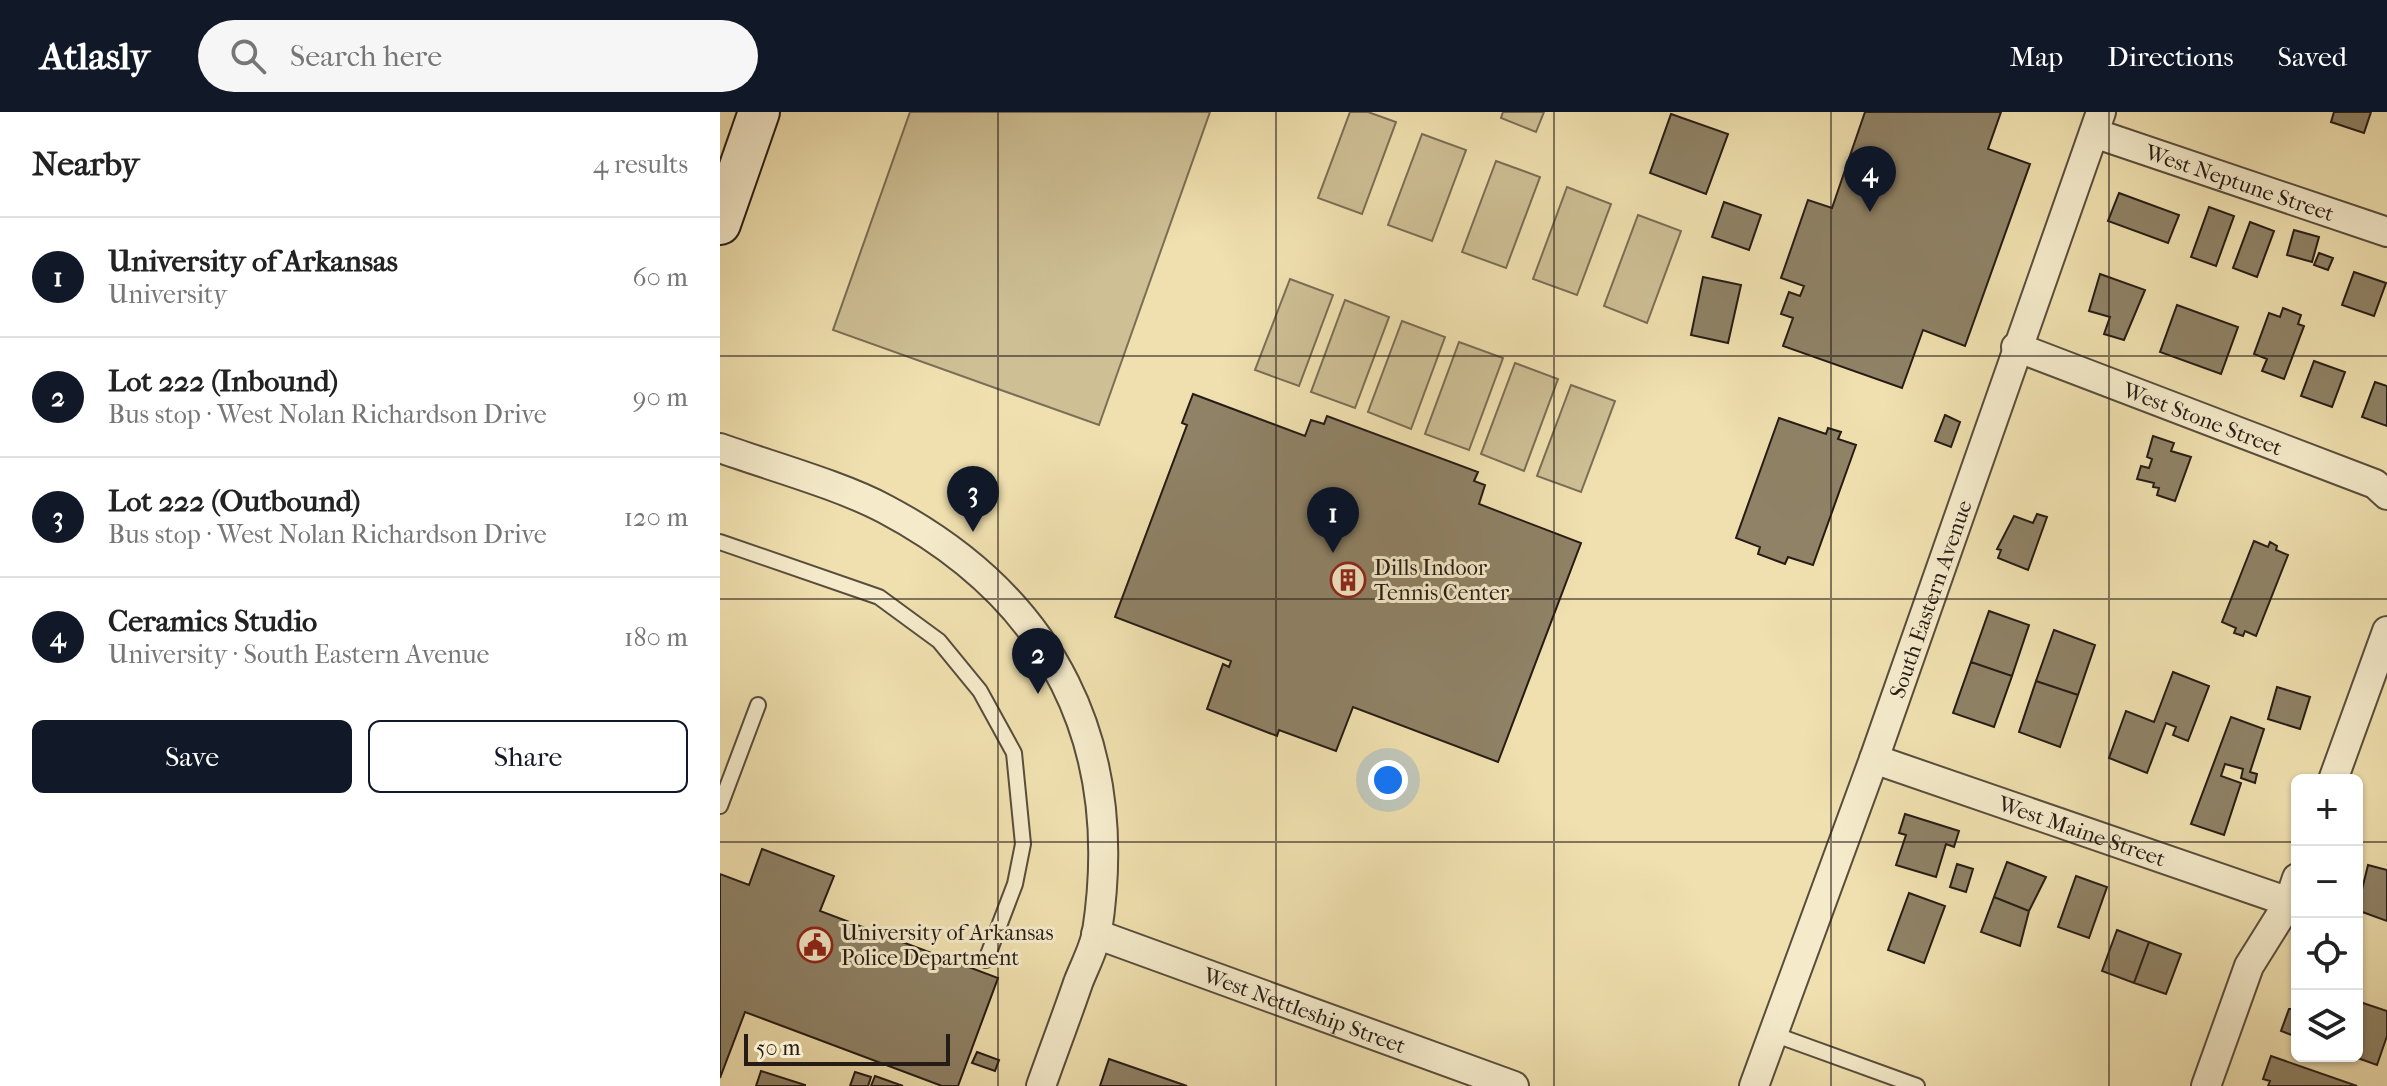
<!DOCTYPE html>
<html lang="en">
<head>
<meta charset="utf-8">
<style>
	:root { --surface:#fff; --page:#f6f6f6; --text:#222; --muted:#767676; --line:#e0e0e0; --accent:#111827 }
	body { margin:0; font-family:"IM FELL French Canon",serif; background:var(--page); color:var(--text) }
	.controls { position:absolute; right:24px; bottom:24px; display:grid; overflow:hidden; border-radius:12px; box-shadow:0 2px 6px #0004 }
	.controls button { width:72px; height:72px; display:grid; place-items:center; padding:0; border:0; border-bottom:2px solid var(--line); background:var(--surface); color:var(--text); font:40px sans-serif }
	.scale { position:absolute; left:24px; bottom:20px; width:206px; box-sizing:border-box; padding-left:8px; border:4px solid #261c16; border-top:0; font-size:22px; line-height:28px; white-space:nowrap; color:#261c16; -webkit-text-stroke:6px #f5ebcb; paint-order:stroke }
	.you { position:absolute; left:668px; top:668px; width:28px; height:28px; margin:-20px; border:6px solid #fff; border-radius:50%; background:#1a73e8; box-shadow:0 0 0 12px #1a73e833 }
	.badge { display:grid; place-items:center; width:52px; height:52px; border-radius:50%; background:var(--accent); color:#fff; font-size:26px; font-weight:700 }
	.pin { position:absolute; translate:-50% -66px; filter:drop-shadow(0 2px 4px #0008) }
	.pin::after { content:''; position:absolute; top:42px; width:28px; height:24px; background:inherit; clip-path:polygon(0 0,100% 0,50% 100%) }
	.list { margin:0; padding:0; list-style:none }
	h2 { display:flex; justify-content:space-between; align-items:center; height:104px; margin:0; padding:0 32px; font-size:34px }
	h2 small { font-size:26px; font-weight:400; color:var(--muted) }
	.list li { display:grid; grid-template-columns:52px 1fr auto; gap:24px; align-items:center; box-sizing:border-box; height:120px; padding:0 32px; border-top:2px solid var(--line) }
	.list b { display:block; font-size:30px; white-space:nowrap }
	.list p { margin:0; font-size:26px; white-space:nowrap; color:var(--muted) }
	.list em { font-size:26px; font-style:normal; color:var(--muted) }
	.actions { display:flex; gap:16px; padding:24px 32px }
	.actions a { flex:1; padding:18px 0; border:2px solid var(--accent); border-radius:12px; text-align:center; font-size:28px; color:var(--accent) }
	.actions .main { background:var(--accent); color:#fff }
	.icon { flex:none; width:44px; height:44px; fill:none; stroke:currentColor; stroke-width:2; stroke-linecap:round; stroke-linejoin:round }
	.map { position:relative; flex:none; width:1667px; height:974px; overflow:hidden }
	header { display:flex; align-items:center; gap:48px; box-sizing:border-box; height:112px; padding:0 40px; background:var(--accent); color:#fff }
	header strong { font-size:38px }
	nav { display:flex; gap:44px; margin-inline-start:auto; font-size:28px }
	.search { width:560px; height:72px; background:var(--page); display:flex; align-items:center; gap:20px; box-sizing:border-box; padding:0 28px; border-radius:44px; color:var(--muted); font-size:30px }
	main { display:flex }
	aside { flex:1; background:var(--surface) }
	.map>svg:first-child { display:block }
	.green { fill:#cebf95; stroke:#7a6e56; stroke-width:2 }
	.building { fill:#8f8266; stroke:#261c16; stroke-width:2 }
	.lines { fill:none; stroke-linecap:round; stroke-linejoin:round }
	.lane-casing { stroke:#584d3c; stroke-width:18 }
	.street-casing { stroke:#584d3c; stroke-width:32 }
	.secondary-casing { stroke:#261c16; stroke-width:44 }
	.lane { stroke:#f5ebcb; stroke-width:14 }
	.street { stroke:#f5ebcb; stroke-width:28 }
	.secondary { stroke:#f5ebcb; stroke-width:40 }
	.grid { fill:none; stroke:#261c16; stroke-width:2; stroke-opacity:0.55 }
	.labels { text-anchor:middle; stroke-width:6; stroke-linejoin:round; paint-order:stroke }
	.street-label { font-size:22px; fill:#261c16; stroke:#f5ebcb }
	.poi-label { font-size:22px; fill:#261c16; stroke:#f5ebcb; text-anchor:start }
</style>
</head>
<body>
<header>
<strong>Atlasly</strong>
<div class="search"><svg class="icon" aria-label="search" viewBox="0 0 24 24"><circle cx="10" cy="10" r="6"/><path d="M15 15l6 6"/></svg>Search here</div>
<nav><a>Map</a><a>Directions</a><a>Saved</a></nav>
</header>
<main>
<aside>
<h2>Nearby<small>4 results</small></h2>
<ul class="list">
<li><span class="badge">1</span><div><b>University of Arkansas</b><p>University</p></div><em>60 m</em></li>
<li><span class="badge">2</span><div><b>Lot 222 (Inbound)</b><p>Bus stop · West Nolan Richardson Drive</p></div><em>90 m</em></li>
<li><span class="badge">3</span><div><b>Lot 222 (Outbound)</b><p>Bus stop · West Nolan Richardson Drive</p></div><em>120 m</em></li>
<li><span class="badge">4</span><div><b>Ceramics Studio</b><p>University · South Eastern Avenue</p></div><em>180 m</em></li>
</ul>
<div class="actions"><a class="main">Save</a><a>Share</a></div>
</aside>
<div class="map">
<svg width="1667" height="974" viewBox="0 0 1667 974">
	<rect width="100%" height="100%" fill="#f0e0af"/>
	<filter id="stains"><feTurbulence type="fractalNoise" baseFrequency=".0025" numOctaves="4"/><feColorMatrix values="0 0 0 0 .2 0 0 0 0 .09 0 0 0 0 .02 0 0 0 .5 -.17"/></filter>
	<radialGradient id="worn" r=".72"><stop offset=".6" stop-color="#630" stop-opacity="0"/><stop offset="1" stop-color="#630" stop-opacity=".3"/></radialGradient>
	<path class="green" d="M190,0H490L379,313L113,218Z
		M630,0H648L676,10L642,102L598,86Z
		M783,0H824L816,20L781,6Z
		M702,22L746,38L712,129L668,113Z
		M776,49L820,65L786,156L742,140Z
		M847,75L891,92L857,183L813,167Z
		M918,103L961,119L927,211L884,194Z
		M570,167L613,183L579,274L535,258Z
		M625,188L669,205L635,296L591,280Z
		M682,209L725,225L691,317L648,300Z
		M739,230L783,246L749,338L705,322Z
		M795,251L838,267L804,359L761,342Z
		M851,273L895,289L861,380L817,364Z"/>
	<path class="building" d="M1145,0H1281L1268,37L1310,52L1245,234L1203,218L1182,276L1063,234L1073,206L1061,202L1069,180L1080,184L1084,174L1061,166L1088,88L1112,96Z
		M1614,0H1651L1644,21L1611,10Z
		M951,2L1008,22L986,82L930,61Z
		M1399,81L1459,103L1448,131L1388,109Z
		M1004,90L1041,103L1029,138L992,125Z
		M1489,95L1514,104L1496,154L1471,145Z
		M1530,110L1554,119L1537,165L1513,156Z
		M1574,118L1599,125L1592,150L1567,143Z
		M1599,141L1613,146L1608,158L1594,153Z
		M1634,160L1666,171L1654,204L1622,193Z
		M1380,162L1425,178L1404,228L1384,222L1390,205L1369,199Z
		M983,165L1021,173L1008,231L971,223Z
		M1457,193L1518,215L1501,262L1440,240Z
		M1563,196L1581,203L1578,212L1584,214L1564,267L1542,259L1547,247L1534,242L1549,201L1560,205Z
		M1594,249L1625,260L1612,295L1581,284Z
		M1655,270L1667,274V314L1642,305Z
		M473,282L585,324L591,308L604,312L607,304L758,360L754,369L765,373L759,392L861,431L778,650L633,595L616,639L559,618L557,624L487,597L503,552L509,555L511,549L395,505L467,313L462,311Z
		M1225,303L1240,310L1231,335L1215,329Z
		M1059,306L1106,322L1108,316L1121,320L1118,327L1136,333L1093,453L1068,445L1065,452L1038,442L1040,435L1016,426Z
		M1433,324L1454,331L1451,339L1471,345L1455,389L1437,383L1439,376L1433,375L1434,371L1417,367L1421,354L1429,356L1432,347L1427,345Z
		M1317,402L1327,405L1308,458L1278,446L1281,438L1277,437L1294,404L1313,411Z
		M1534,429L1548,435L1550,430L1557,434L1556,438L1568,443L1536,524L1525,519L1523,524L1514,521L1516,516L1502,510Z
		M1269,499L1309,513L1292,564L1251,550Z
		M1334,518L1375,533L1358,583L1316,569Z
		M1251,550L1292,564L1274,615L1233,601Z
		M1453,560L1489,574L1468,629L1453,623L1456,615L1446,611L1427,661L1389,646L1406,599L1434,610Z
		M1316,569L1358,583L1340,635L1299,620Z
		M1557,575L1590,585L1580,617L1548,607Z
		M1511,605L1544,617L1530,660L1537,662L1535,671L1521,666L1523,657L1505,652L1501,664L1521,671L1504,723L1471,712Z
		M1185,702L1239,719L1234,735L1226,732L1216,765L1176,753L1186,723L1179,721Z
		M42,737L114,764L100,799L278,866L238,974H222L25,900L0,966V762L29,773Z
		M1287,750L1326,765L1309,799L1274,785Z
		M1237,752L1253,757L1246,780L1230,775Z
		M1648,753L1667,758V809L1637,798Z
		M1356,764L1387,775L1369,826L1338,815Z
		M1189,781L1225,794L1204,851L1168,838Z
		M1274,785L1309,799L1300,834L1261,820Z
		M1397,818L1429,830L1414,871L1382,859Z
		M1429,830L1461,842L1446,882L1414,871Z
		M1637,889L1667,899V924L1657,953L1632,944H1637Z
		M1569,897H1577V925L1561,919Z
		M257,940L279,948L275,959L252,951Z
		M1551,944L1637,974H1548L1550,969L1543,967Z
		M389,947L467,974H380Z
		M41,959L85,973V974H36Z
		M135,960L151,965L148,974H130Z
		M155,964L183,974H151Z"/>
	<g class="lines">
		<g class="lane-casing">
			<path id="lane" d="M0,430L159,485L219,529L260,579L294,641L303,732L295,772L266,848
				M0,694L38,593
				M1053,922L1197,974"/>
		</g>
		<g class="street-casing">
			<g id="street">
				<path id="s1" d="M1374,21L1667,120"/>
				<path id="s2" d="M1296,235L1655,372L1667,383"/>
				<path d="M0,336C50,354 120,373 165,397C333,486 406,631 377,820C374,837 364,855 358,871C346,906 333,940 321,974"/>
				<path id="s3" d="M1154,647L1569,790"/>
				<path d="M1613,668L1667,519"/>
				<path id="s4" d="M376,822L794,974"/>
				<path id="s5" d="M1034,974L1154,647L1381,0"/>
				<path d="M1486,974L1529,854L1569,790L1577,766"/>
			</g>
		</g>
		<g class="secondary-casing">
			<path id="secondary" d="M0,112L39,0"/>
		</g>
		<use href="#lane" class="lane"/>
		<use href="#street" class="street"/>
		<use href="#secondary" class="secondary"/>
	</g>
	<path class="grid" d="M278,0V974M556,0V974M834,0V974M1111,0V974M1389,0V974M0,244H1667M0,487H1667M0,730H1577M1637,730H1667"/>
	<defs>
		<g id="building-ring" transform="scale(1.8)"><circle r="9.5" fill="#f5ebcb" stroke="#8f2418" stroke-width="1.5"/><path d="M-4-6H4V6H1V3H-1V6H-4ZM-2.5-4.3h1.7v1.8h-1.7ZM.8-4.3h1.7v1.8H.8ZM-2.5-1h1.7V.8h-1.7ZM.8-1h1.7V.8H.8Z" fill="#8f2418"/></g>
		<g id="civic-ring" transform="scale(1.8)"><circle r="9.5" fill="#f5ebcb" stroke="#8f2418" stroke-width="1.5"/><path d="M-.6-6.5H3V-4.5H.6V-3L4-1V1h2V6H-6V1h2V-1L-.6-3ZM-1.2 2.5V6h2.4V2.5Z" fill="#8f2418"/></g>
	</defs>
	<g fill-rule="evenodd">
		<use href="#building-ring" x="628" y="468"/>
		<use href="#civic-ring" x="95" y="833"/>
	</g>
	<g class="labels">
		<g class="street-label">
			<text dy="8" stroke="none"><textPath href="#s1" startOffset="154">West Neptune Street</textPath></text>
			<text dy="8" stroke="none"><textPath href="#s2" startOffset="200">West Stone Street</textPath></text>
			<text dy="8" stroke="none"><textPath href="#s5" startOffset="518">South Eastern Avenue</textPath></text>
			<text dy="8" stroke="none"><textPath href="#s3" startOffset="220">West Maine Street</textPath></text>
			<text dy="8" stroke="none"><textPath href="#s4" startOffset="222">West Nettleship Street</textPath></text>
		</g>
		<g class="poi-label">
			<text x="654" y="463">Dills Indoor<tspan x="654" dy="25">Tennis Center</tspan></text>
			<text x="121" y="828">University of Arkansas<tspan x="121" dy="25">Police Department</tspan></text>
		</g>
	</g>
	<rect width="100%" height="100%" filter="url(#stains)"/>
	<rect width="100%" height="100%" fill="url(#worn)"/>
</svg>
<div class="controls">
<button>+</button>
<button>−</button>
<button><svg class="icon" aria-label="locate" viewBox="0 0 24 24"><circle cx="12" cy="12" r="6"/><path d="M12 2v4M12 18v4M2 12h4M18 12h4"/></svg></button>
<button><svg class="icon" aria-label="layers" viewBox="0 0 24 24"><path d="M12 4l9 5-9 5-9-5zM3 14l9 5 9-5"/></svg></button>
</div>
<div class="scale">50 m</div>
<div class="you"></div>
<div class="pin badge" style="left:613px;top:441px">1</div>
<div class="pin badge" style="left:318px;top:582px">2</div>
<div class="pin badge" style="left:253px;top:420px">3</div>
<div class="pin badge" style="left:1150px;top:100px">4</div>
</div>
</main>
</body>
</html>
